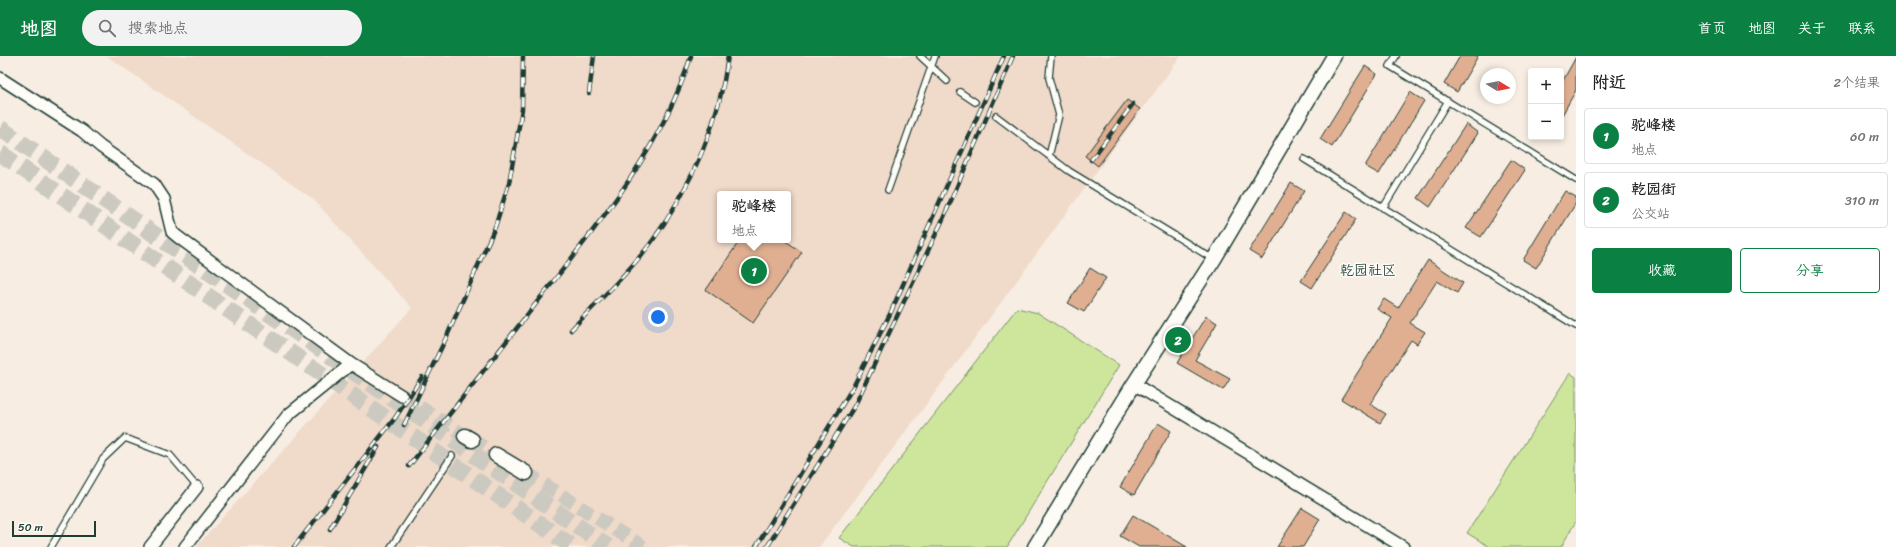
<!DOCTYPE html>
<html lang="zh">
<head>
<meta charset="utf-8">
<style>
	:root { --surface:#fff; --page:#f2f2f2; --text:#202124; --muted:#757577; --line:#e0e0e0; --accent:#0b8043 }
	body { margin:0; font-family:Sriracha,"LXGW WenKai TC",sans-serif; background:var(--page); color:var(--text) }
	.controls { position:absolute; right:12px; top:12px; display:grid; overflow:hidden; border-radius:4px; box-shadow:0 2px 6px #0003 }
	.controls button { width:36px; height:36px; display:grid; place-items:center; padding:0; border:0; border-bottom:1px solid var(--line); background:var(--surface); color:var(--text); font:20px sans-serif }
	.compass { position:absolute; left:1480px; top:12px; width:36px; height:36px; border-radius:50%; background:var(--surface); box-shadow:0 2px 6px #0003; rotate:100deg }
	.scale { position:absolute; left:12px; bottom:10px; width:84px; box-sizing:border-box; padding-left:4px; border:2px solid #1f3d34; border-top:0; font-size:11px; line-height:14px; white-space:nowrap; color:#1f3d34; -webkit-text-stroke:3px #fdfcf7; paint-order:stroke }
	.you { position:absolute; left:658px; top:261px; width:14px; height:14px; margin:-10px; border:3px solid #fff; border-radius:50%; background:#1a73e8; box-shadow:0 0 0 6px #1a73e833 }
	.badge { display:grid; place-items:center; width:26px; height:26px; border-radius:50%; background:var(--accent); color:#fff; font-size:13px; font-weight:700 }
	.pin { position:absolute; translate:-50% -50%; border:2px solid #fff; box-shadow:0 1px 4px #0006 }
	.popup { position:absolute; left:717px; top:135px; width:74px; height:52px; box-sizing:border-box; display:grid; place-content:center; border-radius:4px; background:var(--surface); filter:drop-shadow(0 1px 3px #0005); font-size:13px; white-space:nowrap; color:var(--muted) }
	.popup b { font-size:15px; color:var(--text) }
	.popup::after { content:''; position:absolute; left:50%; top:100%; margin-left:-8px; border:8px solid transparent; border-top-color:var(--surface) }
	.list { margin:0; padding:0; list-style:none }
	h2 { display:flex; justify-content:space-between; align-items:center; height:52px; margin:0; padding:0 16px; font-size:17px }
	h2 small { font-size:13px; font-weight:400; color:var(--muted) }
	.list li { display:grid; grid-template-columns:26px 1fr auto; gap:12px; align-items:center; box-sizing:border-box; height:56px; margin:0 8px 8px; padding:0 8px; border:1px solid var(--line); border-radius:4px }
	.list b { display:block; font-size:15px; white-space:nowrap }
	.list p { margin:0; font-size:13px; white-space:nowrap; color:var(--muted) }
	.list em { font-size:13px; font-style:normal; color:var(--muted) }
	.actions { display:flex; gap:8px; padding:12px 16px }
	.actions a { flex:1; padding:9px 0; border:1px solid var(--accent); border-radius:4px; text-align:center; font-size:14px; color:var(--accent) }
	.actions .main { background:var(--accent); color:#fff }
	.icon { flex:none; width:22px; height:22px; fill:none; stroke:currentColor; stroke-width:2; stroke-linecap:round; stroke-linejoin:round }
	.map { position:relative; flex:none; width:1576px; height:491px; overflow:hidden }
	header { display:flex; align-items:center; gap:24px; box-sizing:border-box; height:56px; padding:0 20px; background:var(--accent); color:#fff }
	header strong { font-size:19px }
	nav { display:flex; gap:22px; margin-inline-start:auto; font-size:14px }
	.search { width:280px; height:36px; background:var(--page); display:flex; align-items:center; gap:10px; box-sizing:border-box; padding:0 14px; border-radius:22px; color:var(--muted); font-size:15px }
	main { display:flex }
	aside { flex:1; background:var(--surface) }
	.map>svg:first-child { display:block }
	.built { fill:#f0daca; fill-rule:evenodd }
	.green { fill:#cee69c; stroke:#769268 }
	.building { fill:#e0af91; stroke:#1f3d34 }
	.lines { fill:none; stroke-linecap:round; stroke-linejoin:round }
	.tertiary-tunnel { stroke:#cccac0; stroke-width:14; stroke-dasharray:14 7; stroke-linecap:butt }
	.primary-tunnel { stroke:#cccac0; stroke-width:17; stroke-dasharray:17 8; stroke-linecap:butt }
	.service-casing { stroke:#1f3d34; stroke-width:8 }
	.minor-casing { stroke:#1f3d34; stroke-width:14 }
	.tertiary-casing { stroke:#1f3d34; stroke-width:17 }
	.service { stroke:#fdfcf7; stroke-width:5.5 }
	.minor { stroke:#fdfcf7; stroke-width:11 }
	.tertiary { stroke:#fdfcf7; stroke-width:14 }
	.rail-casing { stroke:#1f3d34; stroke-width:4.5 }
	.rail { stroke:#fdfcf7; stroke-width:3; stroke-dasharray:9; stroke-linecap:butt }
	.labels { text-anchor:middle; stroke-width:3; stroke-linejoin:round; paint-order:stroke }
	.neighbourhood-label { font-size:14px; fill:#1f3d34; stroke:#fdfcf7 }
</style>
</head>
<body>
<header>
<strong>地图</strong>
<div class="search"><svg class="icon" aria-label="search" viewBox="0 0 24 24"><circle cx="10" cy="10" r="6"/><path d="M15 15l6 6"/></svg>搜索地点</div>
<nav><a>首页</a><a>地图</a><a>关于</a><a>联系</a></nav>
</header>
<main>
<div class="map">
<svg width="1576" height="491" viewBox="0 0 1576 491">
	<rect width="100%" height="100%" fill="#f7ede3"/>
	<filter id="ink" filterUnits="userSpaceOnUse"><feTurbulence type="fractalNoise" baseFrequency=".025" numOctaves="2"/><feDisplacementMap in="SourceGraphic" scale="8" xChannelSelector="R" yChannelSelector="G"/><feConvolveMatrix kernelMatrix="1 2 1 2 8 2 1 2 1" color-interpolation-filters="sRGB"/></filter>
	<g filter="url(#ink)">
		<path class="built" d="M107,0H1181L937,334L819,491H196L412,252L313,143ZM720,138H788V184H720Z"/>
		<path class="green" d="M1017,252L1038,257L1119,309L1007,491H854L839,482Z
			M1570,317L1576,321V465L1561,491H1490L1467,477Z"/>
		<path class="building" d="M1460,0H1478L1457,36L1444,28Z
			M1576,1V34L1561,61V28Z
			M1365,10L1377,18L1332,91L1320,83Z
			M1410,36L1424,45L1379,118L1365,110Z
			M1127,44L1140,53L1098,110L1085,100Z
			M1466,68L1478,77L1430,151L1418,142Z
			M1511,104L1525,114L1481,181L1466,172Z
			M1291,127L1304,135L1262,203L1249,195Z
			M1565,135L1576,141V147L1536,212L1523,204Z
			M1346,156L1356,163L1312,232L1301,225Z
			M740,184H784L802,196L753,267L706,234Z
			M1428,204L1463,227L1457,237L1437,225L1410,267L1425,276L1417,288L1411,284L1370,348L1386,358L1380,367L1341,343L1392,262L1377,253L1384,243L1398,252Z
			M1090,212L1106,222L1084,256L1068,247Z
			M1206,260L1217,267L1195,304L1230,323L1223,334L1177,307Z
			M1158,367L1171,375L1134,439L1120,431Z
			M1302,452L1320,463L1303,491H1277Z
			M1133,459L1187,491H1139L1120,480Z"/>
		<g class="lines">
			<path class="tertiary-tunnel" d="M402,340L465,380
				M472,384L496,399
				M526,417L643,491"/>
			<path class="primary-tunnel" d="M0,72L608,491
				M0,97L573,491"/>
			<g class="service-casing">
				<path id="service" d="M920,0L947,25
					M1396,0L1390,10L1576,124
					M960,36L975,46
					M996,60L1069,115L1213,203
					M1049,100L1059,59L1049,22L1051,0
					M1304,103L1576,270
					M888,134L935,0
					M1383,152L1448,45
					M51,491L103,403L125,382L170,399L197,431
					M391,491L452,400"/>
			</g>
			<g class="minor-casing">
				<path id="minor" d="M0,22L82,75L101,91L154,128L164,143L172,176L178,181L351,308L402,340
					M1134,328L1403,491
					M150,491L197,431
					M185,491L288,359L351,308"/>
			</g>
			<g class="tertiary-casing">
				<path id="tertiary" d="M465,380L472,384
					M496,399L526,417
					M1035,491L1134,328L1214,203L1334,0"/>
			</g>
			<use href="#service" class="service"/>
			<use href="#minor" class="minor"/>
			<use href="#tertiary" class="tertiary"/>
			<g class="rail-casing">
				<path id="rail" d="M589,37L594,0
					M1091,104L1133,48
					M571,274C598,245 629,217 653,184C691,131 720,65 728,0
					M404,369L447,280L495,171L509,127L522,53L523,0
					M409,410C455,352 500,294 545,236C602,164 663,89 691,0
					M330,473L378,391
					M294,491L395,362L422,321
					M756,491L853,331L890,258L1004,0
					M767,491L855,349L943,163L1013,0"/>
			</g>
			<use href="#rail" class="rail"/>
		</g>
	</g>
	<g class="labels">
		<g class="neighbourhood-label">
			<text x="1368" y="219">乾园社区</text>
		</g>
	</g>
</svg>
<div class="controls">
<button>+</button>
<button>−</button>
</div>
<svg class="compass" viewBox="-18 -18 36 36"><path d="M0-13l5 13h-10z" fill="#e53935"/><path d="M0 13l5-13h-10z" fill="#757577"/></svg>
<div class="scale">50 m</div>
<div class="you"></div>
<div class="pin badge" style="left:754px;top:215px">1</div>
<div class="popup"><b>驼峰楼</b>地点</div>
<div class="pin badge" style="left:1178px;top:284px">2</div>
</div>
<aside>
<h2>附近<small>2个结果</small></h2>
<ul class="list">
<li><span class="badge">1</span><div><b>驼峰楼</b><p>地点</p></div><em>60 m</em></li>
<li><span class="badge">2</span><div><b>乾园街</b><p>公交站</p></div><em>310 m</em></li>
</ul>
<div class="actions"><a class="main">收藏</a><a>分享</a></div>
</aside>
</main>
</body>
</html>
